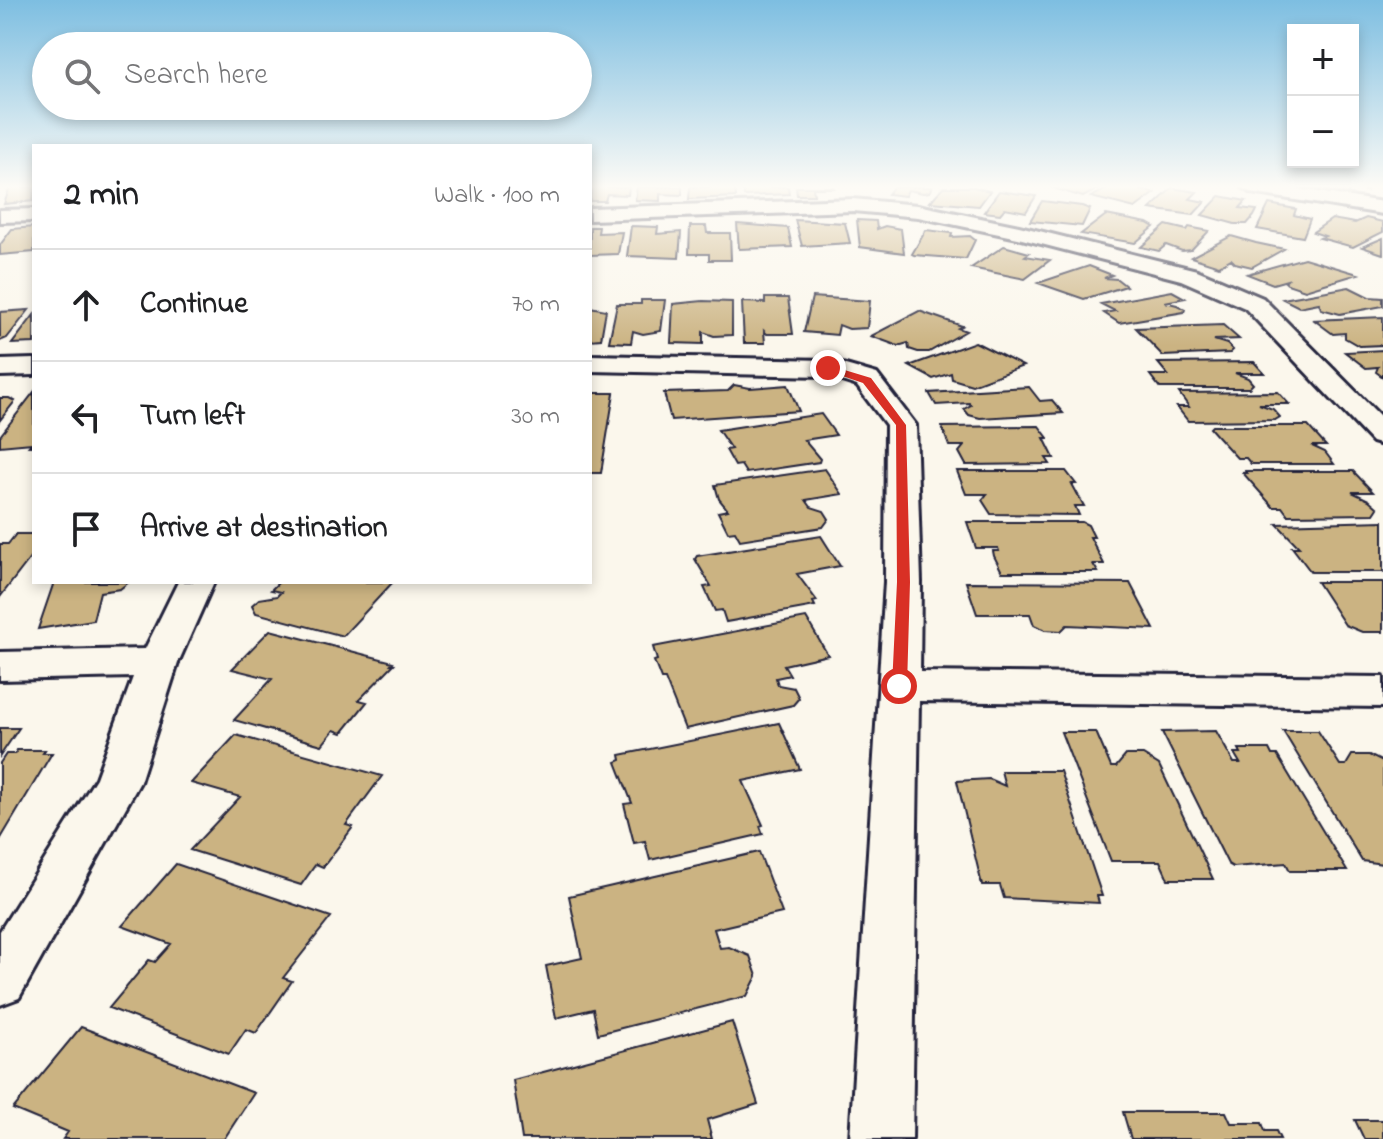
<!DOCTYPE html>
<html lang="en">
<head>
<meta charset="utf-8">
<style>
	:root { --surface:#fff; --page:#f6f6f6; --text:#202124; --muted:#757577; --line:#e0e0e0 }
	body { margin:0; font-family:"Indie Flower",sans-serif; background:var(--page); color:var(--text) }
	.controls { position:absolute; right:24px; top:24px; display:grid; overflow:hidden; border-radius:0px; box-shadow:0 4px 12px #0003 }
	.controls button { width:72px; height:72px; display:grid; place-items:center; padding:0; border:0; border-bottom:2px solid var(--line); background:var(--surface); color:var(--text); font:40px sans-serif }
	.stop { position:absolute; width:24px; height:24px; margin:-18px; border:6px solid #d93025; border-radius:50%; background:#fff }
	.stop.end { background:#d93025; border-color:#fff; box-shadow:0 2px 8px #0008 }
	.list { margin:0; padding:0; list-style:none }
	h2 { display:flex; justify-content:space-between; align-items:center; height:104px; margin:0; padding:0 32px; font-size:34px }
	h2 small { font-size:26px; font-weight:400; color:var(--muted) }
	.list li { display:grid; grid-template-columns:52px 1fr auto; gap:24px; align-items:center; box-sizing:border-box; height:112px; padding:0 32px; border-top:2px solid var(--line) }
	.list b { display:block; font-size:30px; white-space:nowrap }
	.list em { font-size:26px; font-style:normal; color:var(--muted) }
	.icon { flex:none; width:44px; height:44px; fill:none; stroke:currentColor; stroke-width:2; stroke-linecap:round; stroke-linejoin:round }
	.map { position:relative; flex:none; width:1383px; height:1139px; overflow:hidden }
	.search { position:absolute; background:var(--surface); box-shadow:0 4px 12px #0003; left:32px; top:32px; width:560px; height:88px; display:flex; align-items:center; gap:20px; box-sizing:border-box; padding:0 28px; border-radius:44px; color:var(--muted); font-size:30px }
	.panel { position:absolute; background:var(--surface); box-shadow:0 4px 12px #0003; left:32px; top:144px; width:560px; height:440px; border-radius:0px }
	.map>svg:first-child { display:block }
	.building { fill:#cbb382; stroke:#22223b; stroke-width:2 }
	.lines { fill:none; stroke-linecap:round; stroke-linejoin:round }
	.street-casing { stroke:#22223b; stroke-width:6 }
	.street { fill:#fbf7ec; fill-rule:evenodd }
	.route { fill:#d93025 }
</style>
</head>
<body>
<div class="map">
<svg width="1383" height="1139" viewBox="0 0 1383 1139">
	<rect width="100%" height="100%" fill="#fbf7ec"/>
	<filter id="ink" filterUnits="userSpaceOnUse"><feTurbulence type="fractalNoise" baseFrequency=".0125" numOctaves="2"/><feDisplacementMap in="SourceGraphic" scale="16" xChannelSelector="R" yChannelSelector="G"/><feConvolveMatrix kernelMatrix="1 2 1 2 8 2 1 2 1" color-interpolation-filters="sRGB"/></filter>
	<g filter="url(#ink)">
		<path class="building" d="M10,187H34L33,201L4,204Z
			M592,187H629L628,195L607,194L605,201H590Z
			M637,187H682V195L660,194V201L635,200Z
			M690,187H735L736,197L689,199Z
			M743,187H788L789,194L744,196Z
			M796,187H833L834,188H813L814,195H797Z
			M893,187H932L929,192L923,193L908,190L905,196L888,194Z
			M943,187H974L990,191L979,206L930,202Z
			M1050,187H1102L1083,197Z
			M1110,187H1146L1141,190L1155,193L1135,208L1091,197Z
			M1320,187H1367V191L1349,188L1348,196L1319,191Z
			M1172,188L1197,192L1190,199L1205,202L1193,215L1150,209Z
			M999,191L1036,196L1026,212L1005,208L1000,214L984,212Z
			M1220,196L1246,201L1240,208L1257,210L1254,216L1247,224H1235L1202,215Z
			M1042,201L1082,206L1090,209L1082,226L1030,221Z
			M1269,204L1296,209L1294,215L1310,219L1303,237L1257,229Z
			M1106,215L1147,223L1154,227L1135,243L1081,234Z
			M1366,218L1383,222V232L1353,247L1320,238L1325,236L1313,232L1332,219L1355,223Z
			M795,220L845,223L850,243L802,246Z
			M857,220L876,221L877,229L885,226L901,229L904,253L860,247Z
			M737,224L788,228L792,247L739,249Z
			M1166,225L1187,230L1189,227L1209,231L1191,250L1182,251L1166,245L1159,251L1141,247Z
			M631,226L658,227L657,234L681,232L679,258L627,256Z
			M690,226H706L707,233H730L731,260H709V254H689Z
			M34,227V252L0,255V245L12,229Z
			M590,227H599L598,233L622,232L618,254L590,255Z
			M926,230L952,233L951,237L970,236L975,240L966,259L914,255L912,254Z
			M1231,236L1256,243L1284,249L1252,267L1235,263L1231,259L1219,266L1191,257Z
			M1383,238V254L1362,247Z
			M1004,246L1029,253L1025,256L1050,260L1025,279L971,268Z
			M1304,258L1358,274L1305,290L1287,284L1285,282L1287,280L1273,284L1247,274Z
			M1089,266L1112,275L1104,278L1117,279L1126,286L1084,299L1038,283Z
			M1349,287L1369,297L1383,298V306L1340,314L1321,309L1319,303L1299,307L1283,299Z
			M1172,291L1185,298L1165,302L1177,305L1185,309L1184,312L1119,323L1104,313L1115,311L1101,304Z
			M812,297L870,301L867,328L849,329L839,325L837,335L804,332Z
			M765,298H788L793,334H767L764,331L765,343H744L742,302L765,303Z
			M641,300H665L661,331L643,334L633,331L631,343L609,342L617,304H641Z
			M703,301L732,302V335L714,336L703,332V344L671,343L673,304Z
			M590,307L606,310L601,339L590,340Z
			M29,310L7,338L0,341V312Z
			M919,311L962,326L958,328L966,331L929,352H918L909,349L908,343L898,346L871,336Z
			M34,315V343L12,344Z
			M1383,317V345L1359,346L1345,338V333L1333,334L1314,320Z
			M1223,325L1239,339L1214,340L1227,344L1233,350L1230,353L1163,356L1136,328Z
			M975,342L1023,366L972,385L952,379L951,373L933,379L909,366Z
			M1383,350V377L1376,372L1378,367L1366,368L1345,352Z
			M1254,362L1264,373H1235L1248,378L1253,384L1249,388H1160L1150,375H1168L1158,363Z
			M734,385L750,388L788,385L799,411L671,420L664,393L728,391Z
			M1029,387L1040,401L1052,400L1063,413L980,418L969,415L964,409L971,405L969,403L936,405L929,393Z
			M34,392V446H29L32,443L0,446V436Z
			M1278,392L1289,404H1259L1273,409L1280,417L1275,420L1188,421L1177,407H1189L1179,393Z
			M590,393H614L601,473H590Z
			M0,398H9L15,401L0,420Z
			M821,414L836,435L804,440L820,459L819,462L746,473L741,465L735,466L726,450L731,449L718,430Z
			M1039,426L1048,438H1044L1054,458H1046L1050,464L966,465L959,452L964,446H949L942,427Z
			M1212,426H1308L1326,446H1312L1325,452L1334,464H1251L1246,458H1237L1218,437L1210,428Z
			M825,469L842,494L806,500L811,507L824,511L829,519L823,527L740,540L735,531L728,532L718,512L728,510L719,499L715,485Z
			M957,471H1066L1076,484H1072L1084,506H1075L1079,515L991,514L982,500L987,494H966Z
			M1245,471H1353L1373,492H1352L1369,500L1378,508L1374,514L1288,515L1282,507H1273L1243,473H1247Z
			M1383,521V572H1311L1292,547H1299L1277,524Z
			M967,522H1082L1088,525L1094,537H1090L1104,564H1093L1098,572H1002L994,556L993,551H999L998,548H976Z
			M16,534H34V553L0,597V544H8Z
			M821,536L840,566L797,574L817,601L813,602L815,606L726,622L722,610L715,611L704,587L711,586L695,559L697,556Z
			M54,582H129L120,589L100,592L93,620L38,629Z
			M279,582H393L343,636L256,613L252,605L259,599L277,596L281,592L271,590Z
			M966,582L1130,583L1154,629L1067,625L1061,631L1045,630L1034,625L1030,614H977Z
			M1317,582H1383V632H1362L1345,625Z
			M806,618L828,655L784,665L790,675L776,678L778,685L794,688L799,698L793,705L685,729L665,679H661L654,661L657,660L653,647Z
			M270,630L393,662L391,664H394L359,700L367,702L342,733L334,730L322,745L234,720L272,679L232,669Z
			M779,723L800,769L743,781L763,825L760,826L763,834L650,860L645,841L634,843L624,804L632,803L616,762L621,760L620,755Z
			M0,728H19L0,756Z
			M1216,731L1234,763H1240L1234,753H1241L1239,749H1269L1272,755H1277L1347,871H1290L1286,863L1233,867L1228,864L1162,732Z
			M1283,731H1318L1340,765H1346L1352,755H1369L1383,762V864L1362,861Z
			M1061,732H1096L1111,767H1116L1126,755H1143L1159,765L1213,879H1168L1160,861H1111Z
			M236,735L382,776L346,825L353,827L323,867L316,864L301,885L190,850L240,797L191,783Z
			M17,750H45L43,753H52L0,840V763L6,754H15Z
			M1001,771H1060L1102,896H1097L1099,903L1004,898L1000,885H982L957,781L989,779L1005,786Z
			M759,852L782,913L714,929L720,948L729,947L750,956L757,976L747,996L598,1034L593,1009L556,1018L546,966L582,958L569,896Z
			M176,864L331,917L283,978L292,981L256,1033L246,1029L229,1054L109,1008L149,960L155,962L171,944L122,926Z
			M732,1022L758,1104L707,1120L712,1139H522L513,1080Z
			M81,1027L254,1093L224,1139H63L68,1132L13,1109Z
			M1123,1112H1226L1231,1123H1262L1265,1131H1276L1280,1139H1131Z
			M1355,1120H1383V1139H1364Z"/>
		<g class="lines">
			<g class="street-casing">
				<path id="street" d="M1242,187H1287L1383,202V214L1252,193Z
					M853,199L918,205L1019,226L1197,270L1263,298L1383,419V445L1372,442L1245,308L1181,280L1018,238L918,217L853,211L590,220V208Z
					M34,209V221L0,222V210Z
					M590,355L828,360L877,374L916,425L921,582L920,672L1383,677V707L919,701L912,1139H850L885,582L886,425L857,386L826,376L590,371Z
					M34,359V375L0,376V360Z
					M178,582H214L178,663L140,782L19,998L0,1005V931L96,778L133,677L0,680V652L145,649Z"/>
			</g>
			<use href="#street" class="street"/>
		</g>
	</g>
	<linearGradient id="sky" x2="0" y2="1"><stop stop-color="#7dbee1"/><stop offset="0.54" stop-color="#fdfbf6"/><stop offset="1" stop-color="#fdfbf6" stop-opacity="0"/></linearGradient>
	<rect width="1383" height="346" fill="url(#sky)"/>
	<path class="route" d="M828,365L871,378L906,425L910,582L907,686L899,691L892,686L897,582L896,425L863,383L825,370Z"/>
</svg>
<div class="controls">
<button>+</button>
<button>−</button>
</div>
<div class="stop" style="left:899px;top:686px"></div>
<div class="stop end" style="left:828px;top:368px"></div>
<div class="search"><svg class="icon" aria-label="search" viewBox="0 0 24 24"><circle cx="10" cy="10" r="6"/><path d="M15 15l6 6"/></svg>Search here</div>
<section class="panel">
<h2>2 min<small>Walk · 100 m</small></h2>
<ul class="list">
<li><svg class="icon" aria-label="ahead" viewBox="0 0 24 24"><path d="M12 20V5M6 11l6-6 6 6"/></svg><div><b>Continue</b></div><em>70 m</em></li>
<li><svg class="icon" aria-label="left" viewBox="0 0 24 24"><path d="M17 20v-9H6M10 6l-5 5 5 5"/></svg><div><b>Turn left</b></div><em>30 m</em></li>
<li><svg class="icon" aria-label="arrive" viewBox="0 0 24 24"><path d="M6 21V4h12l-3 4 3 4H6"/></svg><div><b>Arrive at destination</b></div></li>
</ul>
</section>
</div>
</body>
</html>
